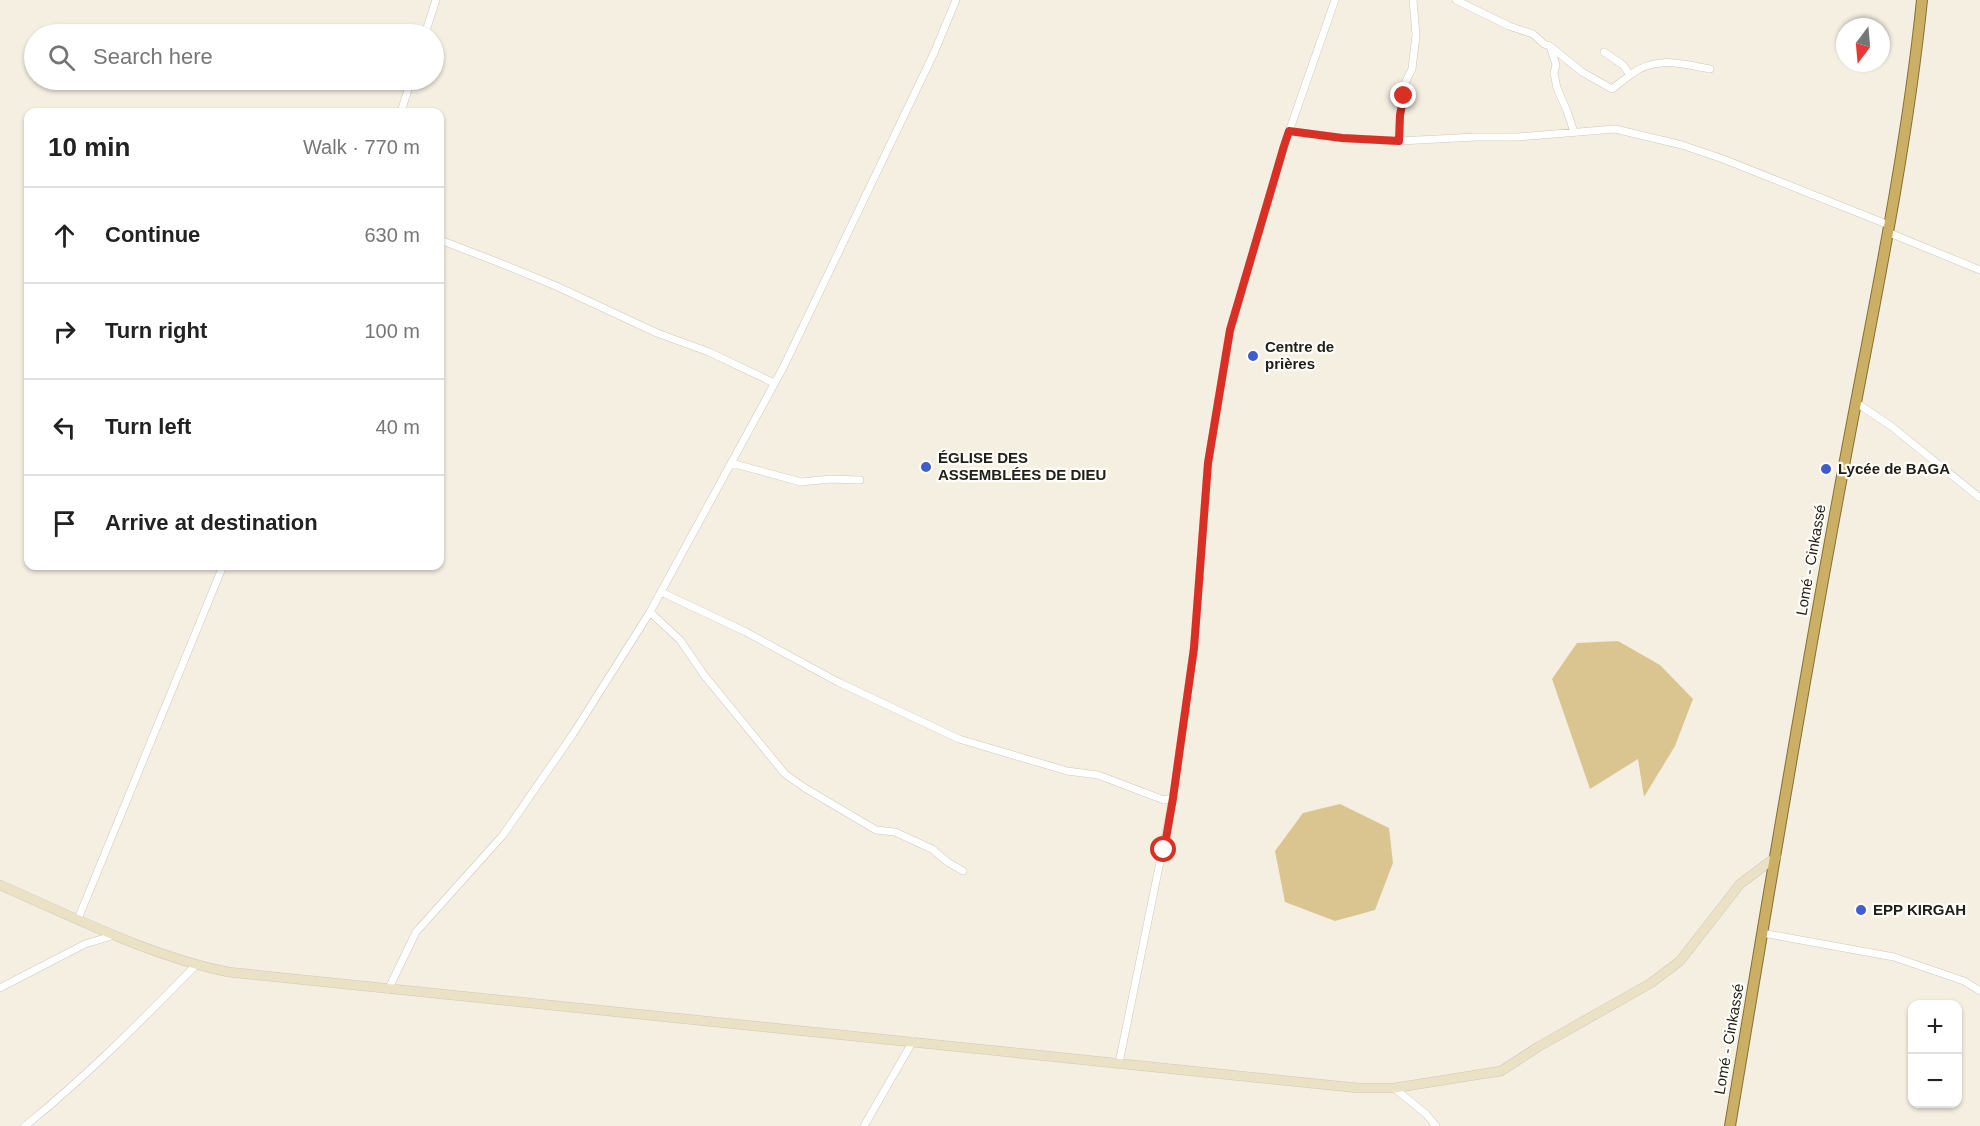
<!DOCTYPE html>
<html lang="en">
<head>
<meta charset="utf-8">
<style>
	:root { --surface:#fff; --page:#f6f6f6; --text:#222; --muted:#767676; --line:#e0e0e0 }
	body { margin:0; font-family:Arial,sans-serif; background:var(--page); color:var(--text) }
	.controls { position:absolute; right:18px; bottom:18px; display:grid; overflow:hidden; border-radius:12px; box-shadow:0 2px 4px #0004 }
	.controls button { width:54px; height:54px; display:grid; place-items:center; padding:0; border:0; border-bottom:2px solid var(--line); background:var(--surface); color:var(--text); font:30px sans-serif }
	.compass { position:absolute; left:1836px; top:18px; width:54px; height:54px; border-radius:50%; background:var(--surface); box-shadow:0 2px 4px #0004; rotate:196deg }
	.stop { position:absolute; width:18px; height:18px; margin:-14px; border:4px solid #d93025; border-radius:50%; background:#fff }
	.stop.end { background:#d93025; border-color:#fff; box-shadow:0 2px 6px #0008 }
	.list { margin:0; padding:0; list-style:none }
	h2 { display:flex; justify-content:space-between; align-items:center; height:78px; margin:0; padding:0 24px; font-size:26px }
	h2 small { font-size:20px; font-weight:400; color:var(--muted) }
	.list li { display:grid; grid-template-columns:39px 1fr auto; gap:18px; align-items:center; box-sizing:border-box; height:96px; padding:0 24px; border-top:2px solid var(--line) }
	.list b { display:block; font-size:22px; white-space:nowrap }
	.list em { font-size:20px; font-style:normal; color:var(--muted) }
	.icon { flex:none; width:33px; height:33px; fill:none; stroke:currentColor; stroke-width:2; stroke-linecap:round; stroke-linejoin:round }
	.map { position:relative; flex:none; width:1980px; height:1126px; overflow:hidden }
	.search { position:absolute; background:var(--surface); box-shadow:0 2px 4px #0004; left:24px; top:24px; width:420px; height:66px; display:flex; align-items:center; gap:15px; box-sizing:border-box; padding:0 21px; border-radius:33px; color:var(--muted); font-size:22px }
	.panel { position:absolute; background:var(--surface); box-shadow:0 2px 4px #0004; left:24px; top:108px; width:420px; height:462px; border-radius:12px }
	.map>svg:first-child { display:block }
	.green { fill:#dac590 }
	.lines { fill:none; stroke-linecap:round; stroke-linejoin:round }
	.minor-casing { stroke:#cdc8bb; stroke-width:8 }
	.secondary-casing { stroke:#cdc8bb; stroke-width:10 }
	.trunk-casing { stroke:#877031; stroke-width:12 }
	.minor { stroke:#fff; stroke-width:7 }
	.secondary { stroke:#ebe1c5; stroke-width:9 }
	.trunk { stroke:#caaf64; stroke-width:10 }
	.route { stroke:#d93025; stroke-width:8 }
	.poi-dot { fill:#3f5dcf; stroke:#fffdf7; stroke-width:2 }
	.labels { text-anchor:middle; stroke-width:4.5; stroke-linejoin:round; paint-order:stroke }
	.poi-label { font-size:15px; font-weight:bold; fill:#22201c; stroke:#fffdf7; text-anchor:start }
	.street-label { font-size:15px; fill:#22201c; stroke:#fffdf7 }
</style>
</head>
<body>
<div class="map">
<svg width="1980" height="1126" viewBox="0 0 1980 1126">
	<rect width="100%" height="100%" fill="#f5efe2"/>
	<path class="green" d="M1618,641L1660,665L1693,699L1675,746L1644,797L1638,759L1590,789L1552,679L1577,643Z
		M1340,804L1389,828L1393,863L1375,910L1335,921L1285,902L1275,851L1303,813Z"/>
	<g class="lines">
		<g class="minor-casing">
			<path id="minor" d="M1456,0L1509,26L1533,34L1544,44L1550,46L1556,65L1554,73L1557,88L1567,111L1574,132
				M425,34L436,0
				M1550,46L1582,72L1612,89L1630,75L1623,65L1604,52
				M1630,75C1656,55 1681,64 1710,69
				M401,112L411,80
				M1289,131L1342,138L1399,141L1476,137H1518L1615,129L1682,145L1723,159L1889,225
				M1399,141L1400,115L1406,81L1412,69L1416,35L1413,0
				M1887,232L1980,270
				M440,240L500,263L556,286L657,333L709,352L774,383
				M1855,402L1891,426L1980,498
				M731,463L801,482L831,479L860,480
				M661,592L746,632L838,682L959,739L1067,771L1098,775L1164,800L1173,798
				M650,612L680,640L704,675L785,774L805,788L876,830L895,832L932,849L949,863L963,871
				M78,919L223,566
				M1762,933L1894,957L1964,981L1980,991
				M0,988L85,944L115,935
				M388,990L416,932L503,835L573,734L650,612L784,366L934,53L956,0
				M1119,1063L1173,798L1194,647L1208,463L1230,330L1284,146L1335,0
				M1394,1088L1426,1114L1436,1126
				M25,1126C86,1077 141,1021 195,966
				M864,1126L913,1041"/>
		</g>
		<g class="secondary-casing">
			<path id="secondary" d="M0,885C74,917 149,956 228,972L1358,1088H1394L1501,1071L1538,1047L1651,983L1680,961L1740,884L1776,857"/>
		</g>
		<g class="trunk-casing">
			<path id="trunk" d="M1730,1126C1765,917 1799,707 1838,498C1868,333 1905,167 1922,0"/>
		</g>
		<use href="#minor" class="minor"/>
		<use href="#secondary" class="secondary"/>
		<use href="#trunk" class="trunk"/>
	</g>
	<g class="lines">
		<path class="route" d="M1164,850L1173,798L1194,648L1208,463L1230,330L1284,146L1289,131L1342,138L1399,141L1400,115L1404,96"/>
	</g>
	<g class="poi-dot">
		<circle cx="1253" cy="356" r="6"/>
		<circle cx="926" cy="467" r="6"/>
		<circle cx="1826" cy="469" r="6"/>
		<circle cx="1861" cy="910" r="6"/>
	</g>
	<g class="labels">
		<g class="poi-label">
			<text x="1265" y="352">Centre de<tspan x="1265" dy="17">prières</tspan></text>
			<text x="938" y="463">ÉGLISE DES<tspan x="938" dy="17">ASSEMBLÉES DE DIEU</tspan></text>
			<text x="1838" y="474">Lycée de BAGA</text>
			<text x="1873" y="915">EPP KIRGAH</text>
		</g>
		<g class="street-label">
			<text transform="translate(1811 560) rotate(-80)" y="5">Lomé - Cinkassé</text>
			<text transform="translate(1729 1039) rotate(-80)" y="5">Lomé - Cinkassé</text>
		</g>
	</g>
</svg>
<div class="controls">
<button>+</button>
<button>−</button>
</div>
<svg class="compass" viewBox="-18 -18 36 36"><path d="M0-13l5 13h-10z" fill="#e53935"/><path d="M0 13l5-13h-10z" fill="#767676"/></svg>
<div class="stop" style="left:1164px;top:850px"></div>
<div class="stop end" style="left:1404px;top:96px"></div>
<div class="search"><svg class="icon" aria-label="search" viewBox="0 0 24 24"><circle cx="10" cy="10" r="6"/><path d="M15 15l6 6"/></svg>Search here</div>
<section class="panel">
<h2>10 min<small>Walk · 770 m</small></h2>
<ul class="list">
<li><svg class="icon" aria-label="ahead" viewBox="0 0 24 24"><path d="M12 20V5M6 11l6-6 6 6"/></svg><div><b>Continue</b></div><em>630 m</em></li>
<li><svg class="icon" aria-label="right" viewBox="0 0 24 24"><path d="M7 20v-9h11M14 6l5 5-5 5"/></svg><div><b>Turn right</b></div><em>100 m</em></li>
<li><svg class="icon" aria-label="left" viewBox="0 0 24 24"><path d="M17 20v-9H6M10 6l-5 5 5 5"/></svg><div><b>Turn left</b></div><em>40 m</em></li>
<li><svg class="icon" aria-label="arrive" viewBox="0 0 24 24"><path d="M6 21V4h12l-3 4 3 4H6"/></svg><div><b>Arrive at destination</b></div></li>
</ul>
</section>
</div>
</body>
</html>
